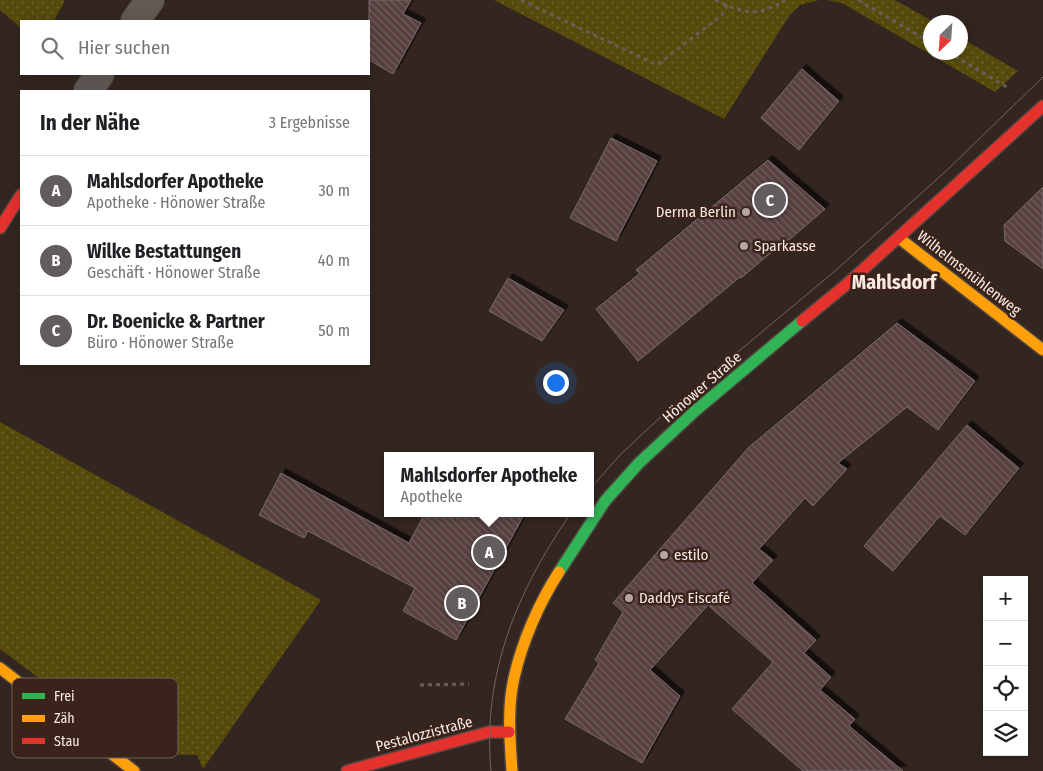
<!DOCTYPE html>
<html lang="de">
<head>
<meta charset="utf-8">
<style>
	:root { --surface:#fff; --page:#f2f2f2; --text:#202124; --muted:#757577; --line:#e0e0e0; --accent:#635c5c }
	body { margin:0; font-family:"Fira Sans Condensed",sans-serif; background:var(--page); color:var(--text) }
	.controls { position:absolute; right:15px; bottom:15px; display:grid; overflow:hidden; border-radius:0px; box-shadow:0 2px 12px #0003 }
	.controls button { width:45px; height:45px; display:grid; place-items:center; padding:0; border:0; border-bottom:1px solid var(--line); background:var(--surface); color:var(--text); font:25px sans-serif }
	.compass { position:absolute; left:923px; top:15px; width:45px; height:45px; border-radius:50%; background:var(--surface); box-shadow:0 2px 12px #0003; rotate:205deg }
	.you { position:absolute; left:555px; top:382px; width:18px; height:18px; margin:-12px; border:4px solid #fff; border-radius:50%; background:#1a73e8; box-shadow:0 0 0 8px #1a73e833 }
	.badge { display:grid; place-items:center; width:32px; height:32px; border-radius:50%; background:var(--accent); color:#fff; font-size:16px; font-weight:700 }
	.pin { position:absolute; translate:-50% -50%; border:2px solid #fff; box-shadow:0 1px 5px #0006 }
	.popup { position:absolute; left:384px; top:452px; width:210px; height:65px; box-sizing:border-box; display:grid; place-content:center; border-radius:0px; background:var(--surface); filter:drop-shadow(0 1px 4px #0005); font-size:16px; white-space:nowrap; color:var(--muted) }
	.popup b { font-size:19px; color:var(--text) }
	.popup::after { content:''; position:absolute; left:50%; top:100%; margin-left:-10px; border:10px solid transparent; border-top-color:var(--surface) }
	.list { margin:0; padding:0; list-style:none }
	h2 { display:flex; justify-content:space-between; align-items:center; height:65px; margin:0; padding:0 20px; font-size:21px }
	h2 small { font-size:16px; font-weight:400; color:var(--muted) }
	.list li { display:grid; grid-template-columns:32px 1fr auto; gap:15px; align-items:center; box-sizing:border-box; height:70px; padding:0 20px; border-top:1px solid var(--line) }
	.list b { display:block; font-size:19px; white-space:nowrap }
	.list p { margin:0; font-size:16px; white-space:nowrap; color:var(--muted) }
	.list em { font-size:16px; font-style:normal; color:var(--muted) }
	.icon { flex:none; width:28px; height:28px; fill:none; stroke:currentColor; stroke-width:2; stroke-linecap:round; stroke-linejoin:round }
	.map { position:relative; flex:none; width:1043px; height:771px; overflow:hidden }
	.search { position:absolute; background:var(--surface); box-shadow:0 2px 12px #0003; left:20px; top:20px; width:350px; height:55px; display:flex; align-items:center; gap:12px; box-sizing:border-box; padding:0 18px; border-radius:0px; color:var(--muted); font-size:19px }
	.panel { position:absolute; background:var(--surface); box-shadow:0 2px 12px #0003; left:20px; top:90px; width:350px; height:275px; border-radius:0px }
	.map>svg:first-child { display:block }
	.green { fill:url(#green-dots) }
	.building { fill:url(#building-back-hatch); stroke:#776a68; filter:url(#shadow) }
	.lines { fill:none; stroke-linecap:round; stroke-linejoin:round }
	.street-casing { stroke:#4f4440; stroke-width:30 }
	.fast-casing { stroke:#4f4440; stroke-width:14 }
	.slow-casing { stroke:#4f4440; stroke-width:14 }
	.jam-casing { stroke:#4f4440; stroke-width:14 }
	.path { stroke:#675d5a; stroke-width:3; stroke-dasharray:4 4; stroke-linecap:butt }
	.street { stroke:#635a56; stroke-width:28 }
	.fast { stroke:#30b455; stroke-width:11 }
	.slow { stroke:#ff9f0a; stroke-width:11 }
	.jam { stroke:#e5322d; stroke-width:11 }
	.tram { stroke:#6e6461; stroke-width:1 }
	.poi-dot { fill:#b4a5a0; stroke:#3a231a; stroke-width:2 }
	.labels { text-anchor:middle; stroke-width:5; stroke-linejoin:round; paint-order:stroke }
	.poi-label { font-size:15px; fill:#faeae4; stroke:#3a231a; text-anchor:start }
	.street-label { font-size:15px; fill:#faeae4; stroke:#3a231a }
	.district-label { font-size:20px; font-weight:bold; fill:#faeae4; stroke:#3a231a }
	.key { fill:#3a231a; stroke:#745f57; stroke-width:1 }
	.key-label { font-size:14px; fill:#faeae4 }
</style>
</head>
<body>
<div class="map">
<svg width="1043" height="771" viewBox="0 0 1043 771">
	<defs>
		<pattern id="green-dots" width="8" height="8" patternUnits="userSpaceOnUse" patternTransform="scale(1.25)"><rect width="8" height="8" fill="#564a0a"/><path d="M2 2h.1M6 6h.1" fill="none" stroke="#6f642e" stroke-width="1.8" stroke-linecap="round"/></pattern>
		<pattern id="building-back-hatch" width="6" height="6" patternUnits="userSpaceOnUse" patternTransform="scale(1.25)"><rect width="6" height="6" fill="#584141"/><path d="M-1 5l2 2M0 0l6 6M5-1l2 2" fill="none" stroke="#715d5c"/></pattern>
		<filter id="shadow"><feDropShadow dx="4.5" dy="-4.5" stdDeviation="0" flood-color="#0009"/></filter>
	</defs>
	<rect width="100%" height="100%" fill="#332621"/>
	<path class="green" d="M0,0H65L54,21H21V28L0,10Z
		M494,0H819L800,5L789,16L724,119Z
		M827,0H895L934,22H930V52H960L961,38L1018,71L995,92L842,3Z
		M0,422L321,600L203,769L197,755L148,754L115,735L0,649Z"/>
	<path class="building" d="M369,0H411L403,14L421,23L393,74L369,60Z
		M802,69L839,101L799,150L761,118Z
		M611,138L657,161L616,241L570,218Z
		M768,160L825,209L775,252L774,250L741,278L740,277L638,361L596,309L640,273L636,270Z
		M1043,187V269L1005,241L1004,225Z
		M508,278L564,310L542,341L489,311Z
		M897,323L975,381L938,430L907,407L838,463L847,469L813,506L805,498L759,549L773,560L752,583L816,640L804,653L831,677L820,690L855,719L849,726L903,771H803L732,709L773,662L708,605L650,670L680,696L642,763L565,719L599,663L595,660L623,612L613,603L749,447Z
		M967,425L1019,468L965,535L940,516L893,571L864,546Z
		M281,473L409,543L425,513H525L456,640L403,611L415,588L308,531L304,538L259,515Z"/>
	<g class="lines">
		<g class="street-casing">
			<path id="street" d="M135,21L150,0
				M88,91L100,74"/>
		</g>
		<g class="fast-casing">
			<path id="fast" d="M559,572L605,501L639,463L695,411L802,321"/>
		</g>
		<g class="slow-casing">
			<path id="slow" d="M899,238L1043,350
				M0,668L134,771
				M512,771C510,741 507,708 514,678C522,642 539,603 559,572"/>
		</g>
		<g class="jam-casing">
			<path id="jam" d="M0,228L21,195
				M802,321L847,284L1043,106
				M347,771L489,732H509"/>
		</g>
		<path class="path" d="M521,0L657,65L722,15L727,5
			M715,0C744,13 757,18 785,0
			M858,0L930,42
			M948,52L1010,89
			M420,685L469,684"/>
		<use href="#street" class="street"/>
		<use href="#fast" class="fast"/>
		<use href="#slow" class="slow"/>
		<use href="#jam" class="jam"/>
		<path class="tram" d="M590,489L621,454L667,411L835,271L946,171L1043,77
			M491,771C482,674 517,591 571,513"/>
	</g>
	<g class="poi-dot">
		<circle cx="746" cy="212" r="5"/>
		<circle cx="744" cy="246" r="5"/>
		<circle cx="664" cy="555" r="5"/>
		<circle cx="629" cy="598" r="5"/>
	</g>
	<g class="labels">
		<g class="poi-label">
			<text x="736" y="217" text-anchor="end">Derma Berlin</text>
			<text x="754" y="251">Sparkasse</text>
			<text x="674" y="560">estilo</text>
			<text x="639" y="603">Daddys Eiscafé</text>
		</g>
		<g class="street-label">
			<text transform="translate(969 273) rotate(38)" y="5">Wilhelmsmühlenweg</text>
			<text transform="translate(702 387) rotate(-41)" y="5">Hönower Straße</text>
			<text transform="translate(424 734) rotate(-15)" y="5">Pestalozzistraße</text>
		</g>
		<g class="district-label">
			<text x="894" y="289">Mahlsdorf</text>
		</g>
	</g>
	<rect x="12" y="678" width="166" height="80" rx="8" class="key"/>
	<rect x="22" y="693" width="23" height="6" fill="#30b455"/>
	<rect x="22" y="715" width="23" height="7" fill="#ff9f0a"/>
	<rect x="22" y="738" width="23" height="6" fill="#e5322d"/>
	<g class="key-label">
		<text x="54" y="701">Frei</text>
		<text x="54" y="723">Zäh</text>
		<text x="54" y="746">Stau</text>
	</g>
</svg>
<div class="controls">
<button>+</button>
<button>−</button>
<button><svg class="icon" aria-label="locate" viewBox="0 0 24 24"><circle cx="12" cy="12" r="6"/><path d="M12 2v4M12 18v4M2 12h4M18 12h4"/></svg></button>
<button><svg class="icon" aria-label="layers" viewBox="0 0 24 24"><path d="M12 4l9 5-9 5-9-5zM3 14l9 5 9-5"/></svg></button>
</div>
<svg class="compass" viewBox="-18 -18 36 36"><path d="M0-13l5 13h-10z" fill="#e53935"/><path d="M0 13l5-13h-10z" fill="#757577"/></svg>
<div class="you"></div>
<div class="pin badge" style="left:489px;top:552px">A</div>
<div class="popup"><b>Mahlsdorfer Apotheke</b>Apotheke</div>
<div class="pin badge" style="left:462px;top:603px">B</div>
<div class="pin badge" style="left:770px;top:200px">C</div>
<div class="search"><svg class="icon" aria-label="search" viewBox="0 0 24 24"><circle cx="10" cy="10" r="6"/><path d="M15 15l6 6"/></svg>Hier suchen</div>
<section class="panel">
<h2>In der Nähe<small>3 Ergebnisse</small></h2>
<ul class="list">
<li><span class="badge">A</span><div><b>Mahlsdorfer Apotheke</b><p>Apotheke · Hönower Straße</p></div><em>30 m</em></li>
<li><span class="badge">B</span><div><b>Wilke Bestattungen</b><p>Geschäft · Hönower Straße</p></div><em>40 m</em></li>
<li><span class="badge">C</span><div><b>Dr. Boenicke &amp; Partner</b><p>Büro · Hönower Straße</p></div><em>50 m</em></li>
</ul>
</section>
</div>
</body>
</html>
